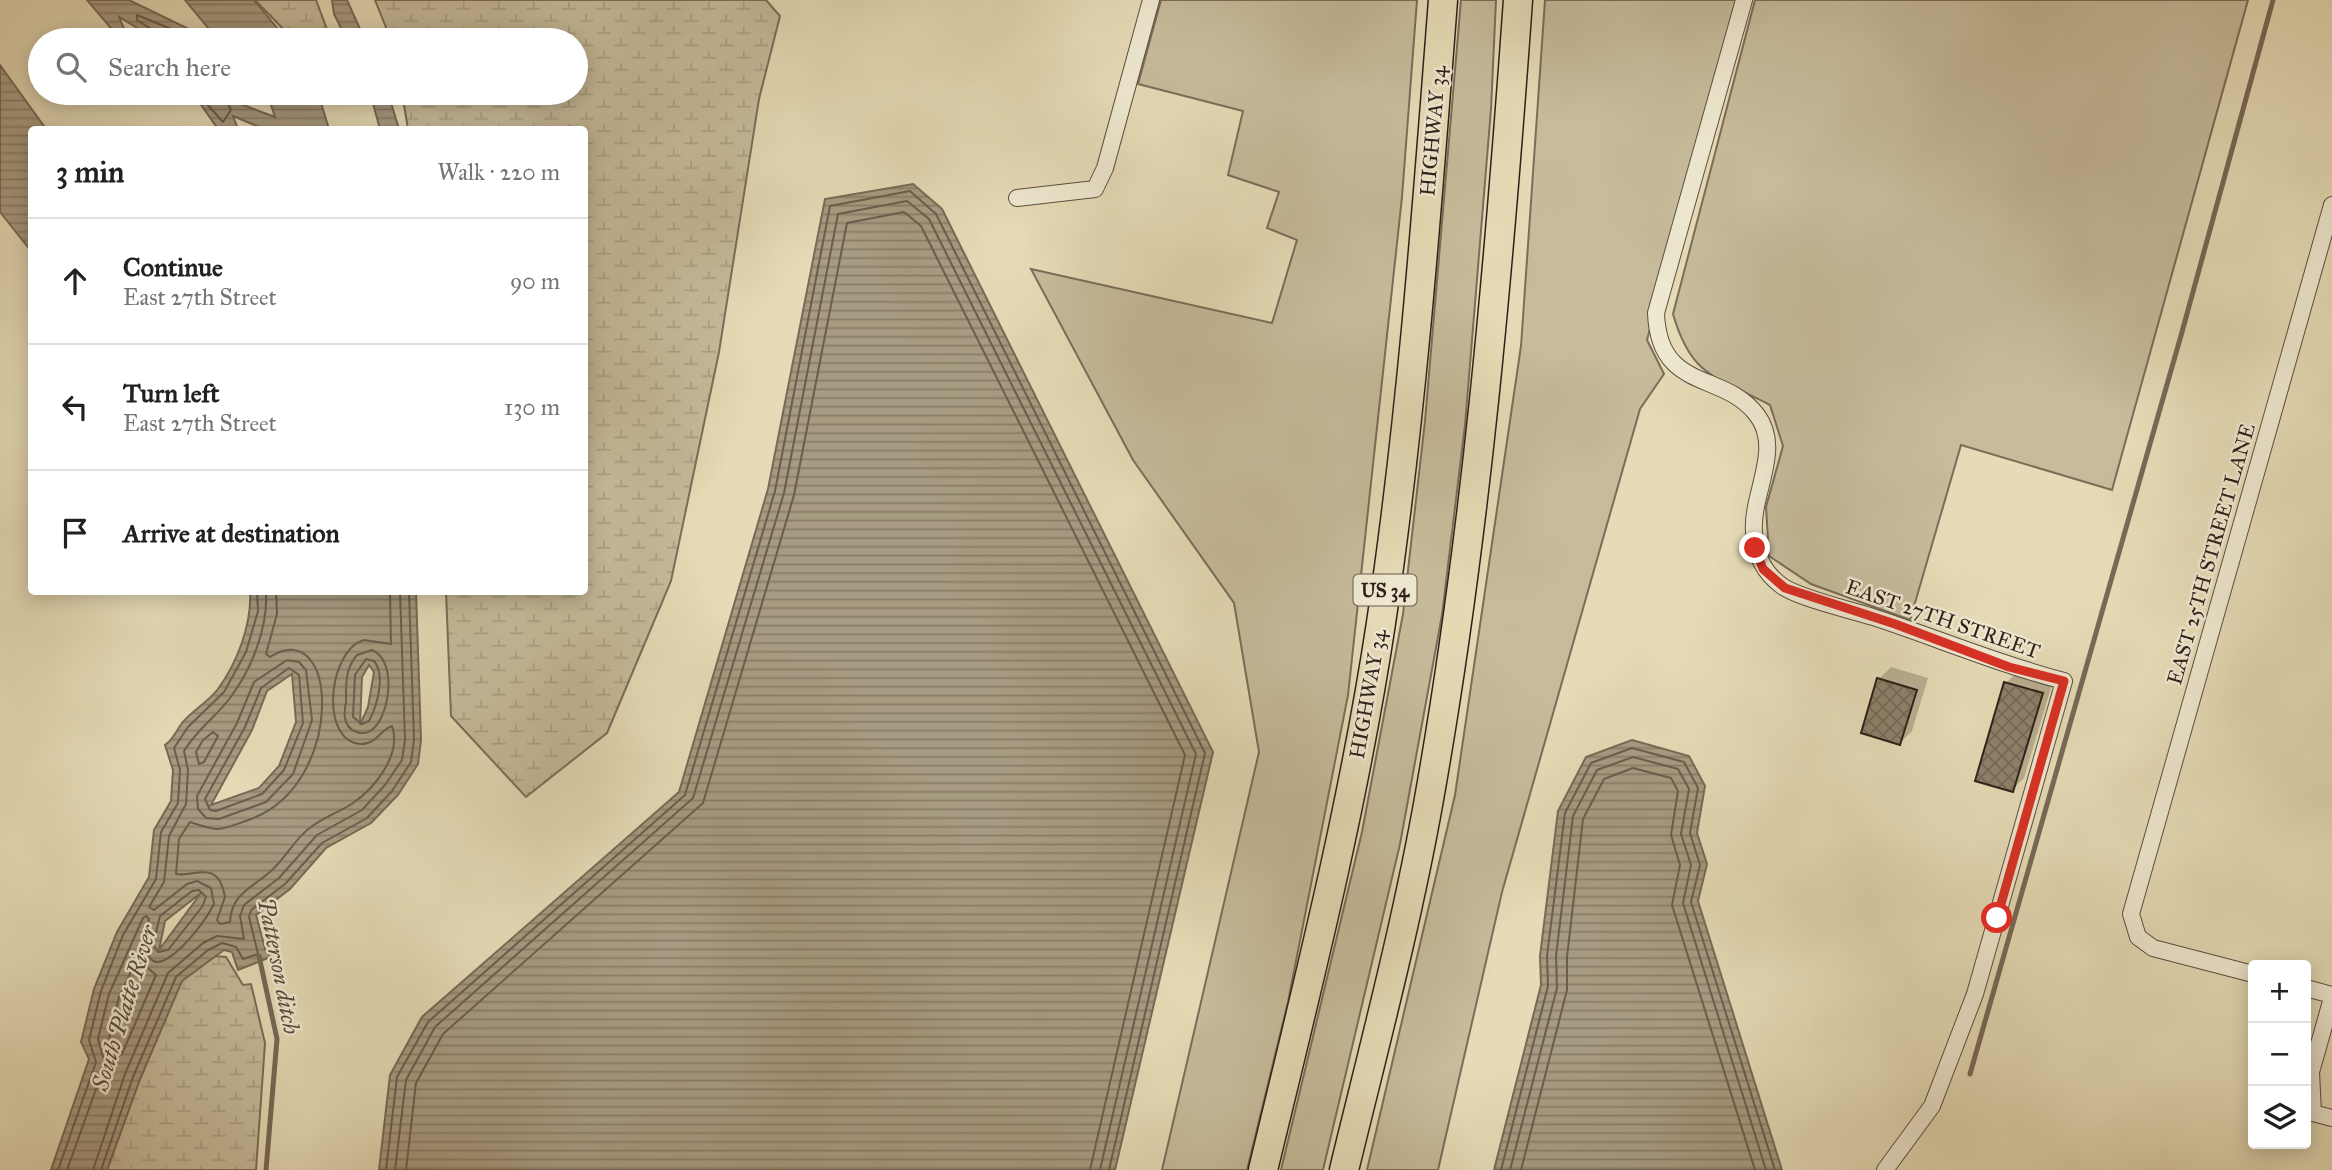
<!DOCTYPE html>
<html lang="en">
<head>
<meta charset="utf-8">
<style>
	:root { --surface:#fff; --page:#f2f2f2; --text:#202124; --muted:#757577; --line:#e0e0e0 }
	body { margin:0; font-family:"IM FELL Great Primer",serif; background:var(--page); color:var(--text) }
	.controls { position:absolute; right:21px; bottom:21px; display:grid; overflow:hidden; border-radius:7px; box-shadow:0 4px 18px #0003 }
	.controls button { width:63px; height:63px; display:grid; place-items:center; padding:0; border:0; border-bottom:2px solid var(--line); background:var(--surface); color:var(--text); font:35px sans-serif }
	.stop { position:absolute; width:21px; height:21px; margin:-16px; border:5px solid #d93025; border-radius:50%; background:#fff }
	.stop.end { background:#d93025; border-color:#fff; box-shadow:0 2px 7px #0008 }
	.list { margin:0; padding:0; list-style:none }
	h2 { display:flex; justify-content:space-between; align-items:center; height:91px; margin:0; padding:0 28px; font-size:30px }
	h2 small { font-size:23px; font-weight:400; color:var(--muted) }
	.list li { display:grid; grid-template-columns:46px 1fr auto; gap:21px; align-items:center; box-sizing:border-box; height:126px; padding:0 28px; border-top:2px solid var(--line) }
	.list b { display:block; font-size:26px; white-space:nowrap }
	.list p { margin:0; font-size:23px; white-space:nowrap; color:var(--muted) }
	.list em { font-size:23px; font-style:normal; color:var(--muted) }
	.icon { flex:none; width:38px; height:38px; fill:none; stroke:currentColor; stroke-width:2; stroke-linecap:round; stroke-linejoin:round }
	.map { position:relative; flex:none; width:2332px; height:1170px; overflow:hidden }
	.search { position:absolute; background:var(--surface); box-shadow:0 4px 18px #0003; left:28px; top:28px; width:560px; height:77px; display:flex; align-items:center; gap:18px; box-sizing:border-box; padding:0 24px; border-radius:38px; color:var(--muted); font-size:26px }
	.panel { position:absolute; background:var(--surface); box-shadow:0 4px 18px #0003; left:28px; top:126px; width:560px; height:469px; border-radius:7px }
	.map>svg:first-child { display:block }
	.grass { fill:#c6bb9b; stroke:#7a6d5a; stroke-width:2 }
	.wetland { fill:url(#wetland-marsh); stroke:#7a6d5a; stroke-width:2 }
	.water { fill:url(#water-rules); stroke:#776957; stroke-width:2; fill-rule:evenodd }
	.shadow { fill:#0003 }
	.lines { fill:none; stroke-linecap:round; stroke-linejoin:round }
	.shore { stroke:#6b5d4d; stroke-width:2 }
	.stream { stroke:#776957; stroke-width:5 }
	.building { fill:url(#building-cross-hatch); stroke:#2f1f19; stroke-width:2 }
	.minor-casing { stroke:#5c4e40; stroke-width:18 }
	.trunk-casing { stroke:#2f1f19; stroke-width:31 }
	.minor { stroke:#eee8d0; stroke-width:16 }
	.trunk { stroke:#e5dbb6; stroke-width:28 }
	.route { stroke:#d93025; stroke-width:9 }
	.labels { text-anchor:middle; stroke-width:5; stroke-linejoin:round; paint-order:stroke }
	.shield { fill:#eee8d0; stroke:#685b50; stroke-width:2 }
	.shield-label { font-size:19px; font-weight:bold; fill:#2f1f19 }
	.street-label { font-size:21px; fill:#2f1f19; stroke:#eee8d0 }
	.water-label { font-size:23px; font-style:italic; fill:#594a3d; stroke:#eee8d0 }
</style>
</head>
<body>
<div class="map">
<svg width="2332" height="1170" viewBox="0 0 2332 1170">
	<defs>
		<pattern id="wetland-marsh" width="20" height="14" patternUnits="userSpaceOnUse" patternTransform="scale(1.75)"><rect width="20" height="14" fill="#c6bb9b"/><path d="M1 5h8M5 5V1M11 12h8M15 12V8" fill="none" stroke="#aaa085"/></pattern>
		<pattern id="water-rules" width="6" height="5" patternUnits="userSpaceOnUse" patternTransform="scale(1.75)"><rect width="6" height="5" fill="#a79b81"/><path d="M0 2.5h6" fill="none" stroke="#887e69"/></pattern>
		<pattern id="building-cross-hatch" width="8" height="8" patternUnits="userSpaceOnUse" patternTransform="scale(1.75)"><rect width="8" height="8" fill="#8e816b"/><path d="M0 0l8 8M0 8l8-8" fill="none" stroke="#746957"/></pattern>
	</defs>
	<rect width="100%" height="100%" fill="#e5dbb6"/>
	<filter id="stains"><feTurbulence type="fractalNoise" baseFrequency=".00286" numOctaves="4"/><feColorMatrix values="0 0 0 0 .2 0 0 0 0 .09 0 0 0 0 .02 0 0 0 .5 -.17"/></filter>
	<radialGradient id="worn" r=".72"><stop offset=".6" stop-color="#630" stop-opacity="0"/><stop offset="1" stop-color="#630" stop-opacity=".3"/></radialGradient>
	<path class="grass" d="M1161,0H1417L1402,197L1348,695L1288,1002L1247,1170H1162L1259,752L1234,603L1133,460L1031,269L1272,323L1297,240L1267,228L1279,192L1228,175L1243,111L1138,84Z
		M1461,0H1496L1491,109L1465,425L1442,615L1400,844L1323,1170H1281L1362,832L1403,614L1425,421Z
		M1545,0H1738L1647,340L1664,374L1640,409L1502,892L1438,1170H1367L1455,795L1521,346Z
		M1755,0H2248L2112,490L1961,445L1910,620L1811,584L1769,556L1766,507L1783,446L1770,405C1716,377 1691,377 1673,314Z"/>
	<path class="wetland" d="M255,0H316L331,40H294Z
		M375,0H766L780,16L759,99L719,352L671,581L607,733L526,797L451,716L446,592H584V130L408,129L402,93H576V40H391Z
		M213,956L226,957L243,985L251,984L265,1043L256,1170H107L140,1079L182,980Z"/>
	<path class="water" d="M87,0H129L191,30L200,40H157L119,17L125,31L135,40H121Z
		M185,0H254L287,40H218Z
		M332,0H347L365,40H347L334,14Z
		M0,65L46,129L32,130L31,251L0,212Z
		M184,93H208L214,98L213,93H227L235,102L275,117L267,93H318L329,129H264L233,116L238,129H218L199,102Z
		M370,93H388L399,129H380Z
		M913,184L942,209L1213,752L1115,1170H379L390,1075L422,1017L679,792L768,489L825,199Z
		M250,592H416L421,740L418,764L398,795L371,823L326,848L290,889L256,915L266,952L271,957L238,970L232,952L224,950L182,981L140,1079L107,1170H51L89,1059L81,1042L94,989L117,932L149,877L154,830L171,801L173,770L165,745C174,739 176,731 182,723C192,711 208,702 218,689C237,663 252,624 250,592ZM369,665L374,672L368,707L360,725L362,677ZM292,674L296,722L279,766L259,788L211,805L252,730L267,691ZM201,893L159,950L165,921Z
		M1632,740L1689,756L1705,786L1697,833L1707,864L1698,901L1782,1170H1494L1541,985L1540,956L1558,811L1586,757Z"/>
	<path class="shadow" d="M1891,667L1928,678L1912,731L1900,743L1879,679Z
		M2018,671L2053,681L2024,778L2012,790L2006,683Z"/>
	<g class="lines">
		<path class="shore" d="M159,40L156,32L137,20V15L186,35L191,40
			M197,93L223,122L231,110L222,93
			M276,592L277,614L266,654L270,657C339,613 346,784 251,819C220,830 221,833 190,822L179,839L176,874C193,878 218,857 225,897L217,920L220,924L230,922C231,894 252,888 271,871C286,858 295,838 311,827C324,817 340,812 353,803C375,788 402,754 392,726C381,729 377,744 361,744C319,742 328,650 364,640L391,644L390,592
			M372,650C397,660 390,713 374,728C364,738 347,732 345,718C344,713 345,707 346,702C346,684 345,669 357,655Z
			M366,659L374,661C386,675 377,706 369,721L362,724L353,717L355,675Z
			M287,660L299,662L306,670L312,720L293,774L266,802L219,819L206,818L198,809L197,796L237,723L254,682Z
			M289,668L299,675L303,723L284,770L262,794L216,811L210,810L205,799L245,727L261,688Z
			M213,732L218,736L204,762L199,764L196,752L203,740Z
			M199,890L206,897L202,907L168,950L158,952L153,944L160,916L192,891Z
			M137,959L156,975L122,1054L118,1056L109,1038L119,997Z
			M58,1170L96,1062L89,1040L101,991L123,935L156,879L161,832L178,803L180,770L174,748L188,727L224,692L246,652L258,611L257,592
			M67,1170L105,1064L98,1039L109,994L143,918L146,916L149,919C134,1008 198,936 214,904L211,888L197,881L187,884L154,910L149,907L164,882L169,836L186,804L188,770L184,751C198,728 215,718 230,698C252,669 268,627 266,592
			M93,1170L125,1074L168,973L203,943L217,936L244,939L240,916L244,905L279,878L317,835L362,810L385,785L402,760L405,740L400,592
			M101,1170L133,1077L176,977L208,950L222,943L236,947L243,959L258,954L249,917L251,910L285,884L322,843L367,818L392,791L411,762L414,740L409,592
			M386,1170L397,1077L428,1022L685,795L775,491L830,206L910,191L936,214L1205,753L1109,1170
			M395,1170L406,1080L435,1027L693,798L784,493L838,214L907,201L929,219L1196,754L1100,1170
			M406,1170L416,1083L443,1034L703,803L794,495L847,223L904,212L921,226L1185,755L1090,1170
			M1501,1170L1548,986L1547,956L1565,813L1591,763L1632,748L1684,762L1698,788L1690,833L1700,865L1691,902L1775,1170
			M1510,1170L1557,988L1556,956L1573,816L1597,770L1633,757L1678,769L1689,789L1681,834L1691,865L1683,903L1766,1170
			M1521,1170L1567,990V957L1583,819L1604,779L1633,768L1671,778L1678,791L1671,835L1680,865L1672,905L1755,1170"/>
		<path class="stream" d="M259,956L277,1039L266,1170
			M1970,1074L2182,332L2273,0"/>
	</g>
	<path class="building" d="M1877,678L1917,690L1900,745L1861,733Z
		M2004,682L2043,693L2013,792L1975,781Z"/>
	<g class="lines">
		<g class="minor-casing">
			<path id="minor" d="M1744,0L1656,313C1659,393 1723,370 1757,415C1783,449 1751,494 1754,532C1756,556 1763,572 1782,586C1799,598 1851,610 1873,617C1937,638 1998,664 2064,681L1975,994L1932,1106L1885,1170
				M1017,198L1095,189L1105,168L1151,0
				M2253,974L2153,948L2138,937L2131,914L2332,205
				M2306,988L2332,995
				M2332,998L2311,1072L2313,1113L2332,1118"/>
		</g>
		<g class="trunk-casing">
			<path id="trunk" d="M1263,1170C1307,988 1353,808 1381,623C1412,416 1427,208 1443,0
				M1344,1170C1374,1047 1407,923 1429,799C1476,535 1499,267 1518,0"/>
		</g>
		<use href="#minor" class="minor"/>
		<use href="#trunk" class="trunk"/>
	</g>
	<g class="lines">
		<path class="route" d="M1755,548L1763,569L1785,588L1895,624L2009,667L2064,681L1997,918"/>
	</g>
	<g class="labels">
		<rect class="shield" x="1353.5" y="574.5" width="63" height="31" rx="5"/>
		<g class="shield-label">
			<text x="1385" y="597">US 34</text>
		</g>
		<g class="street-label">
			<text transform="translate(1433 131) rotate(-85)" y="7">HIGHWAY 34</text>
			<text transform="translate(2211 554) rotate(-74)" y="7">EAST 25TH STREET LANE</text>
			<text transform="translate(1943 619) rotate(19)" y="7">EAST 27TH STREET</text>
			<text transform="translate(1368 694) rotate(-80)" y="7">HIGHWAY 34</text>
		</g>
		<g class="water-label">
			<text transform="translate(279 966) rotate(79)" y="8">Patterson ditch</text>
			<text transform="translate(124 1008) rotate(-73)" y="8">South Platte River</text>
		</g>
	</g>
	<rect width="100%" height="100%" filter="url(#stains)"/>
	<rect width="100%" height="100%" fill="url(#worn)"/>
</svg>
<div class="controls">
<button>+</button>
<button>−</button>
<button><svg class="icon" aria-label="layers" viewBox="0 0 24 24"><path d="M12 4l9 5-9 5-9-5zM3 14l9 5 9-5"/></svg></button>
</div>
<div class="stop" style="left:1997px;top:918px"></div>
<div class="stop end" style="left:1755px;top:548px"></div>
<div class="search"><svg class="icon" aria-label="search" viewBox="0 0 24 24"><circle cx="10" cy="10" r="6"/><path d="M15 15l6 6"/></svg>Search here</div>
<section class="panel">
<h2>3 min<small>Walk · 220 m</small></h2>
<ul class="list">
<li><svg class="icon" aria-label="ahead" viewBox="0 0 24 24"><path d="M12 20V5M6 11l6-6 6 6"/></svg><div><b>Continue</b><p>East 27th Street</p></div><em>90 m</em></li>
<li><svg class="icon" aria-label="left" viewBox="0 0 24 24"><path d="M17 20v-9H6M10 6l-5 5 5 5"/></svg><div><b>Turn left</b><p>East 27th Street</p></div><em>130 m</em></li>
<li><svg class="icon" aria-label="arrive" viewBox="0 0 24 24"><path d="M6 21V4h12l-3 4 3 4H6"/></svg><div><b>Arrive at destination</b></div></li>
</ul>
</section>
</div>
</body>
</html>
